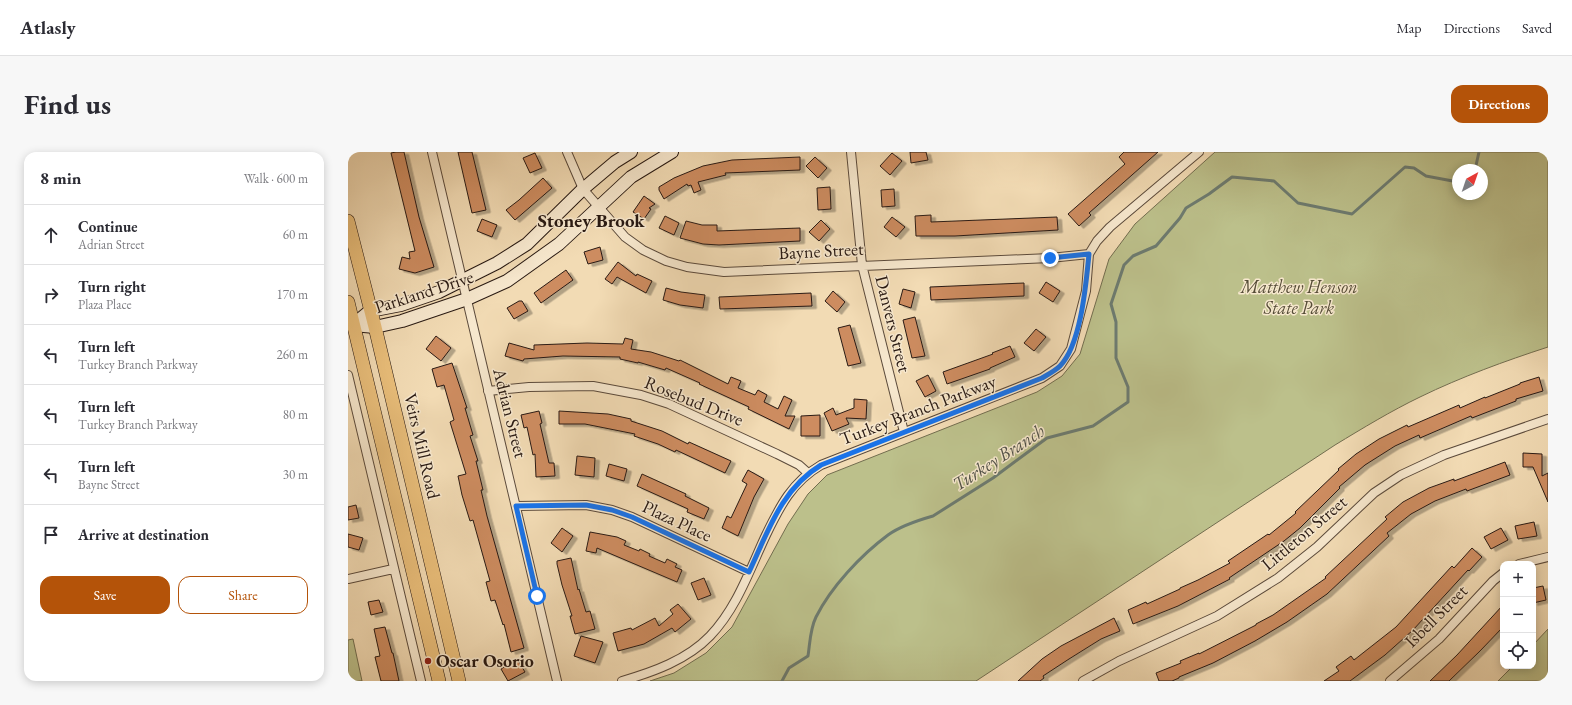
<!DOCTYPE html>
<html lang="en">
<head>
<meta charset="utf-8">
<style>
	:root { --surface:#fff; --page:#f7f7f7; --text:#2b2b33; --muted:#7c7c81; --line:#e1e1e2; --accent:#b45309 }
	body { margin:0; font-family:"EB Garamond",serif; background:var(--page); color:var(--text) }
	.controls { position:absolute; right:12px; bottom:12px; display:grid; overflow:hidden; border-radius:8px; box-shadow:0 2px 10px #0003 }
	.controls button { width:36px; height:36px; display:grid; place-items:center; padding:0; border:0; border-bottom:1px solid var(--line); background:var(--surface); color:var(--text); font:20px sans-serif }
	.compass { position:absolute; left:1104px; top:12px; width:36px; height:36px; border-radius:50%; background:var(--surface); box-shadow:0 2px 10px #0003; rotate:40deg }
	.stop { position:absolute; width:12px; height:12px; margin:-9px; border:3px solid #1a73e8; border-radius:50%; background:#fff }
	.stop.end { background:#1a73e8; border-color:#fff; box-shadow:0 1px 4px #0008 }
	.list { margin:0; padding:0; list-style:none }
	h2 { display:flex; justify-content:space-between; align-items:center; height:52px; margin:0; padding:0 16px; font-size:17px }
	h2 small { font-size:13px; font-weight:400; color:var(--muted) }
	.list li { display:grid; grid-template-columns:26px 1fr auto; gap:12px; align-items:center; box-sizing:border-box; height:60px; padding:0 16px; border-top:1px solid var(--line) }
	.list b { display:block; font-size:15px; white-space:nowrap }
	.list p { margin:0; font-size:13px; white-space:nowrap; color:var(--muted) }
	.list em { font-size:13px; font-style:normal; color:var(--muted) }
	.actions { display:flex; gap:8px; padding:12px 16px }
	.actions a { flex:1; padding:9px 0; border:1px solid var(--accent); border-radius:12px; text-align:center; font-size:14px; color:var(--accent) }
	.actions .main { background:var(--accent); color:#fff }
	.icon { flex:none; width:22px; height:22px; fill:none; stroke:currentColor; stroke-width:2; stroke-linecap:round; stroke-linejoin:round }
	.map { position:relative; flex:none; width:1200px; height:529px; overflow:hidden; border-radius:12px }
	header { display:flex; align-items:center; gap:24px; box-sizing:border-box; height:56px; padding:0 20px; background:var(--surface); border-bottom:1px solid var(--line) }
	header strong { font-size:19px }
	nav { display:flex; gap:22px; margin-inline-start:auto; font-size:14px }
	.intro { display:flex; align-items:center; justify-content:space-between; box-sizing:border-box; height:96px; padding:0 24px }
	h1 { margin:0; font-size:28px }
	.button { padding:10px 18px; border-radius:12px; background:var(--accent); color:#fff; font-size:14px; font-weight:700 }
	main { display:flex; gap:24px; padding:0 24px }
	aside { flex:1; background:var(--surface); border-radius:12px; box-shadow:0 2px 10px #0003 }
	.map>svg:first-child { display:block }
	.green { fill:#bcc08b; stroke:#726d4f; fill-rule:evenodd }
	.lines { fill:none; stroke-linecap:round; stroke-linejoin:round }
	.stream { stroke:#6d7b70; stroke-width:3 }
	.building { fill:#cd8c61; stroke:#291a13; filter:url(#shadow) }
	.street-casing { stroke:#5b4a3b; stroke-width:10 }
	.secondary-casing { stroke:#291a13; stroke-width:14 }
	.primary-casing { stroke:#291a13; stroke-width:14 }
	.street { stroke:#f7e8ce; stroke-width:8 }
	.secondary { stroke:#f7e8ce; stroke-width:12 }
	.primary { stroke:#e9be7a; stroke-width:13 }
	.route { stroke:#1a73e8; stroke-width:5 }
	.poi-dot { fill:#8f2418; stroke:#f7e8ce; stroke-width:1.5 }
	.labels { text-anchor:middle; stroke-width:3; stroke-linejoin:round; paint-order:stroke }
	.street-label { font-size:18px; fill:#291a13; stroke:#f7e8ce }
	.park-label { font-size:18px; font-style:italic; fill:#554c37; stroke:#f7e8ce }
	.poi-label { font-size:18px; font-weight:bold; fill:#291a13; stroke:#f7e8ce; text-anchor:start }
	.neighbourhood-label { font-size:19px; font-weight:bold; fill:#291a13; stroke:#f7e8ce }
	.water-label { font-size:19px; font-style:italic; fill:#515249; stroke:#f7e8ce }
</style>
</head>
<body>
<header>
<strong>Atlasly</strong>
<nav><a>Map</a><a>Directions</a><a>Saved</a></nav>
</header>
<div class="intro"><h1>Find us</h1><a class="button">Directions</a></div>
<main>
<aside>
<h2>8 min<small>Walk · 600 m</small></h2>
<ul class="list">
<li><svg class="icon" aria-label="ahead" viewBox="0 0 24 24"><path d="M12 20V5M6 11l6-6 6 6"/></svg><div><b>Continue</b><p>Adrian Street</p></div><em>60 m</em></li>
<li><svg class="icon" aria-label="right" viewBox="0 0 24 24"><path d="M7 20v-9h11M14 6l5 5-5 5"/></svg><div><b>Turn right</b><p>Plaza Place</p></div><em>170 m</em></li>
<li><svg class="icon" aria-label="left" viewBox="0 0 24 24"><path d="M17 20v-9H6M10 6l-5 5 5 5"/></svg><div><b>Turn left</b><p>Turkey Branch Parkway</p></div><em>260 m</em></li>
<li><svg class="icon" aria-label="left" viewBox="0 0 24 24"><path d="M17 20v-9H6M10 6l-5 5 5 5"/></svg><div><b>Turn left</b><p>Turkey Branch Parkway</p></div><em>80 m</em></li>
<li><svg class="icon" aria-label="left" viewBox="0 0 24 24"><path d="M17 20v-9H6M10 6l-5 5 5 5"/></svg><div><b>Turn left</b><p>Bayne Street</p></div><em>30 m</em></li>
<li><svg class="icon" aria-label="arrive" viewBox="0 0 24 24"><path d="M6 21V4h12l-3 4 3 4H6"/></svg><div><b>Arrive at destination</b></div></li>
</ul>
<div class="actions"><a class="main">Save</a><a>Share</a></div>
</aside>
<div class="map">
<svg width="1200" height="529" viewBox="0 0 1200 529">
	<defs>
		<filter id="shadow"><feDropShadow dx="4.5" dy="2.5" stdDeviation="0" flood-color="#0004"/></filter>
	</defs>
	<rect width="100%" height="100%" fill="#f2dbb4"/>
	<filter id="stains"><feTurbulence type="fractalNoise" baseFrequency=".005" numOctaves="4"/><feColorMatrix values="0 0 0 0 .2 0 0 0 0 .09 0 0 0 0 .02 0 0 0 .5 -.17"/></filter>
	<radialGradient id="worn" r=".72"><stop offset=".6" stop-color="#630" stop-opacity="0"/><stop offset="1" stop-color="#630" stop-opacity=".3"/></radialGradient>
	<path class="green" d="M867,0H1200V195C1157,209 1113,225 1072,245C1043,259 1015,276 987,293L628,529H302L326,521L358,501L384,475L440,372L460,342L479,323L689,240L714,224L732,202L761,107L787,72ZM1110,18H1134V42H1110Z
		M1200,477V529H1150L1165,514H1185V493Z
		M5,487L14,529H0V488Z"/>
	<g class="lines">
		<path class="stream" d="M1127,18L1131,0
			M434,529L441,516L460,504C462,491 462,477 468,465C483,435 513,403 540,383C551,375 571,368 585,364L645,326L699,286L745,274L780,250V235L768,206V170L763,152L776,113L785,104L808,94L832,66L838,56L861,42L884,25L926,29L950,51L1004,62L1057,15L1066,16L1078,24L1110,30"/>
	</g>
	<path class="building" d="M48,0H56L71,65L86,115L67,121L51,117L54,105L62,107L61,100L67,99L43,1Z
		M110,0H124L138,58L124,61Z
		M562,0H578L580,8L563,11Z
		M776,0H810L741,61L743,63L731,74L720,62L777,12L771,5Z
		M187,1L194,16L182,21L175,6Z
		M544,1L554,9L542,23L532,14Z
		M452,5V18L377,21L378,23L350,30L353,38L346,41L343,33L340,34L339,32L316,47L311,38V35L326,26L355,14L384,8Z
		M467,5L479,16L470,26L458,14Z
		M195,26L204,36L167,68L158,58L171,48Z
		M482,35L483,57L470,58L469,36Z
		M546,37L547,54L534,55L533,38Z
		M296,44L307,52L301,56L303,57L296,67L285,60Z
		M583,63V70L709,65L710,78L607,84H568L567,64Z
		M317,64L331,71L326,83L311,76Z
		M544,65L557,75L548,85L536,75Z
		M134,67L149,73L144,85L129,79Z
		M473,68L482,77L471,89L461,80Z
		M338,69L354,73H369V79L452,76V89L371,93L355,92L332,86Z
		M252,95L255,108L240,112L236,100Z
		M270,110L288,124L289,122L304,129L298,141L269,125L264,132L257,127Z
		M218,118L225,128L193,151L186,141Z
		M698,130L712,139L705,150L691,141Z
		M676,131V144L583,148L582,135Z
		M318,136L333,140L357,143L355,156L332,153L315,148Z
		M555,137L567,140L563,156L551,152Z
		M485,139L497,150L489,160L477,149Z
		M463,141L464,154L372,157L371,145Z
		M171,149H174L180,159L166,167L159,156Z
		M567,165L577,204L564,206L555,168Z
		M502,173L513,211L500,214L490,176Z
		M688,177L698,185L686,199L676,191Z
		M88,184L103,196L93,209L78,197Z
		M277,186L285,188L283,197L303,200L331,209L332,208L380,232L383,225L393,229L390,236L407,243L410,238L419,243L416,250L430,257L436,244L444,248L437,264H447L441,277L400,257L401,255L351,232L352,231L318,216L317,218L290,210V211L272,207V205L215,204L176,207L175,209L157,204L161,191L186,198V193L239,191L275,192Z
		M662,194L667,205L642,216V217L599,232L595,220L645,202L644,201Z
		M104,211L119,256H117L125,283L122,284L130,309H128L135,338H133L139,364L176,496L163,500L156,472L155,473L147,448L143,449L138,430L142,429L125,368L122,369L114,343L110,324L118,322L102,270L106,268L96,233L89,235L84,217Z
		M580,223L588,239L577,245L568,229Z
		M1191,225L1195,239L1168,247V249L1124,266L1123,264L1072,286L1071,283L1047,294L1017,313L991,335L992,336L952,376L936,389L881,426L882,427L830,454L785,472L780,458L798,450L799,452L832,437V436L850,428L882,411L880,409L920,382L921,383L948,361L947,360L991,318L990,317L1008,302L1031,287L1059,273L1060,275L1111,253L1112,256L1137,245V246L1172,232V231Z
		M506,247L519,248L518,267L498,266L501,272L484,279L476,261L485,256L488,263L506,256Z
		M191,259L194,271L192,272L201,311H206L207,324L188,325L187,302L185,303L179,275L176,276L173,263Z
		M211,259L260,262L283,267V269L314,279L340,292L341,290L383,309L377,321L328,298L327,300L310,292L286,284L287,282L237,272H211Z
		M472,263V284H453V264Z
		M1175,301L1194,302V324L1200,321V350L1185,315H1175Z
		M229,304L247,306L246,325L227,323Z
		M1157,310L1162,323L1119,339L1118,337L1087,349L1063,362L1039,381L1041,384L979,442L939,470L907,489L865,511L831,525V526L824,529H811L808,521L833,511L832,509L851,501V502L908,473V472L925,463L978,426L977,425L1039,367L1037,365L1055,350L1081,336L1106,327V329Z
		M261,312L279,317L276,329L258,324Z
		M400,318L416,327L406,345L390,384L374,376L379,364L383,366L399,332L394,329Z
		M294,322L338,342L337,344L361,356L356,367L339,360L340,357L289,334Z
		M8,353L11,366L0,368V355Z
		M1186,370L1189,384L1170,387L1167,374Z
		M214,376L225,384L214,400L203,391Z
		M1153,376L1160,388L1143,397L1136,385Z
		M242,380L269,385L278,389L276,393L291,399L292,397L302,402L301,404L317,411L319,407L329,412L327,415L334,418L329,430L249,396L248,401L238,399Z
		M0,382L15,386L11,398L0,395Z
		M1124,396L1134,405L1121,419L1120,418L1065,478L1037,503L1002,529H976L991,519L988,515L1003,504L1006,508L1048,475L1104,414L1106,416Z
		M223,406L230,438L231,437L238,460L242,459L247,477L227,482L222,464H224L214,433L209,412V409Z
		M356,426L363,443L350,448L343,431Z
		M1195,434L1198,448L1185,451V436Z
		M31,448L35,460L23,463L20,450Z
		M330,452L343,467L327,480L324,476L296,492L270,499L265,481L283,476L284,478L307,466L311,474L325,462L322,458Z
		M1155,453V475L1132,499L1101,529H1082L1109,503Z
		M766,466L772,479L753,487L721,507L695,524L696,526L692,529H670L694,507L713,494Z
		M37,475L44,501H45L51,529H33L27,505L32,504L26,477Z
		M233,484L255,490L247,511L226,504Z
		M169,507L177,520L160,529L153,517Z"/>
	<g class="lines">
		<g class="street-casing">
			<path id="street" d="M84,0L209,529
				M219,0L235,37L277,85L295,98L318,109L339,115L376,120L702,106L741,102
				M503,0L514,113L556,280
				M0,223L73,529
				M140,239L181,235L245,234L293,243L321,252L429,302L451,313L460,321
				M169,354L238,353L264,358L284,365L401,420
				M1171,412L1200,405
				M0,427L45,417
				M274,529C305,520 339,508 362,484C389,456 402,417 418,383C432,354 444,330 473,313L694,226L712,214L723,197L738,139L741,102L749,89L762,75L851,0
				M735,529L771,509L869,464L930,426L969,395L1026,341L1053,323L1096,303L1200,267
				M1042,529L1091,487L1145,429L1155,421"/>
		</g>
		<g class="secondary-casing">
			<path id="secondary" d="M5,173L27,175L54,169L119,147L159,129L211,92L283,25L324,0
				M5,173L22,159L53,153L91,140L149,111L179,92L235,37L267,10L283,0"/>
		</g>
		<g class="primary-casing">
			<path id="primary" d="M0,69L27,175L111,529
				M0,150L91,529"/>
		</g>
		<use href="#street" class="street"/>
		<use href="#secondary" class="secondary"/>
		<use href="#primary" class="primary"/>
	</g>
	<g class="lines">
		<path class="route" d="M189,444L168,354L238,353L264,358L284,365L401,420C420,380 433,337 473,313L694,226C699,223 707,219 712,214C733,193 738,132 741,102L702,106"/>
	</g>
	<circle class="poi-dot" cx="80" cy="509" r="4"/>
	<g class="labels">
		<g class="street-label">
			<text transform="translate(473 99) rotate(-3)" y="6">Bayne Street</text>
			<text transform="translate(76 140) rotate(-18)" y="6">Parkland Drive</text>
			<text transform="translate(545 172) rotate(76)" y="6">Danvers Street</text>
			<text transform="translate(346 249) rotate(22)" y="6">Rosebud Drive</text>
			<text transform="translate(570 258) rotate(-21)" y="6">Turkey Branch Parkway</text>
			<text transform="translate(162 261) rotate(76)" y="6">Adrian Street</text>
			<text transform="translate(74 294) rotate(77)" y="6">Veirs Mill Road</text>
			<text transform="translate(329 369) rotate(25)" y="6">Plaza Place</text>
			<text transform="translate(956 381) rotate(-40)" y="6">Littleton Street</text>
			<text transform="translate(1088 464) rotate(-45)" y="6">Isbell Street</text>
		</g>
		<g class="park-label">
			<text x="951" y="141">Matthew Henson<tspan x="951" dy="21">State Park</tspan></text>
		</g>
		<g class="poi-label">
			<text x="88" y="515">Oscar Osorio</text>
		</g>
		<g class="neighbourhood-label">
			<text x="243" y="75">Stoney Brook</text>
		</g>
		<g class="water-label">
			<text transform="translate(650 305) rotate(-33)" y="7">Turkey Branch</text>
		</g>
	</g>
	<rect width="100%" height="100%" filter="url(#stains)"/>
	<rect width="100%" height="100%" fill="url(#worn)"/>
</svg>
<div class="controls">
<button>+</button>
<button>−</button>
<button><svg class="icon" aria-label="locate" viewBox="0 0 24 24"><circle cx="12" cy="12" r="6"/><path d="M12 2v4M12 18v4M2 12h4M18 12h4"/></svg></button>
</div>
<svg class="compass" viewBox="-18 -18 36 36"><path d="M0-13l5 13h-10z" fill="#e53935"/><path d="M0 13l5-13h-10z" fill="#7c7c81"/></svg>
<div class="stop" style="left:189px;top:444px"></div>
<div class="stop end" style="left:702px;top:106px"></div>
</div>
</main>
</body>
</html>
